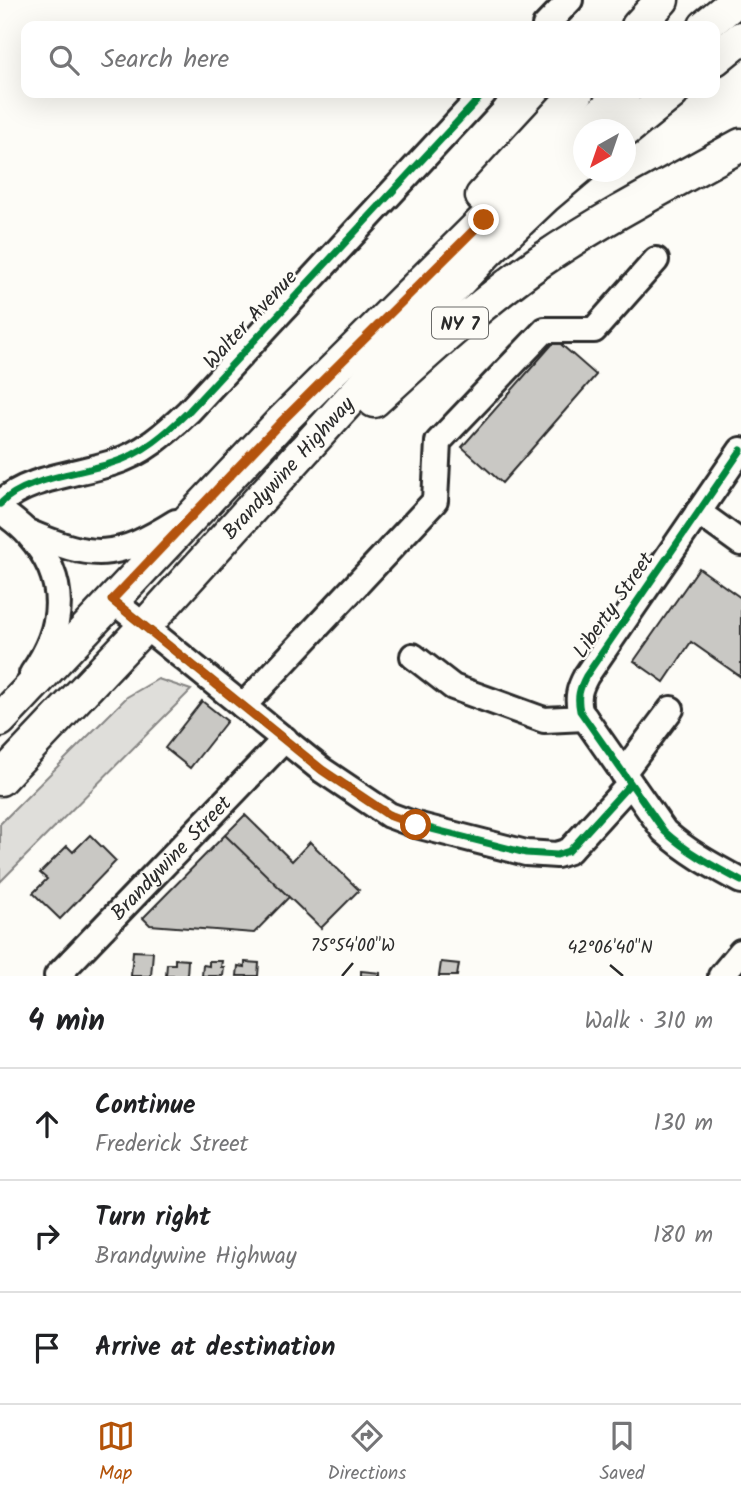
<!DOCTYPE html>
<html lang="en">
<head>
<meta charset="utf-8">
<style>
	:root { --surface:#fff; --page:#f6f6f6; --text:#202124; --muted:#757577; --line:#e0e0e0; --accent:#b45309 }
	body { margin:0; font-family:Kalam,sans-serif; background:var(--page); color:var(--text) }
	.compass { position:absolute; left:573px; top:119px; width:63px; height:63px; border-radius:50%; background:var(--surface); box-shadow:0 7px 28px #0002; rotate:220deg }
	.stop { position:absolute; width:21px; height:21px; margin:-16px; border:5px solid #b45309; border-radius:50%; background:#fff }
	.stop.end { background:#b45309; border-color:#fff; box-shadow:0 2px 7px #0008 }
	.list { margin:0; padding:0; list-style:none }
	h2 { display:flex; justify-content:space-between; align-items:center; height:91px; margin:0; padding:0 28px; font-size:30px }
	h2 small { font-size:23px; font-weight:400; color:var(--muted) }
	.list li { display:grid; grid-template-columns:46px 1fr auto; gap:21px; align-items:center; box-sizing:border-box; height:112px; padding:0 28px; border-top:2px solid var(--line) }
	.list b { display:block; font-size:26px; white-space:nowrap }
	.list p { margin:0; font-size:23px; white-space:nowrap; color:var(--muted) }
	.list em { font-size:23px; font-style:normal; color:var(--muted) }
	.icon { flex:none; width:38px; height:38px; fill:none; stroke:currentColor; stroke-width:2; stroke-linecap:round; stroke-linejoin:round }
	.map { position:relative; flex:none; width:741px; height:976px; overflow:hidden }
	.search { position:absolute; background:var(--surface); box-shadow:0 7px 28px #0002; left:21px; right:21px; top:21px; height:77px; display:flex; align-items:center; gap:18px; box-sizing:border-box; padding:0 24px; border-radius:14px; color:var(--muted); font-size:26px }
	.sheet { height:427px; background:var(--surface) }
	nav { display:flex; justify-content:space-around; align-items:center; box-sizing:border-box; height:98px; border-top:2px solid var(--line); background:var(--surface); font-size:19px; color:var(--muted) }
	nav a { display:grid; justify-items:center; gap:4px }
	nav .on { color:var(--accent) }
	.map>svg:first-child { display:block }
	.green { fill:#dfdeda; stroke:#858482; stroke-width:2 }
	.building { fill:#c9c8c4; stroke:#2b2b2b; stroke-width:2 }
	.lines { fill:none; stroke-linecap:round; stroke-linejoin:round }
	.minor-casing { stroke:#2b2b2b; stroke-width:30 }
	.major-casing { stroke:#2b2b2b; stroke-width:37 }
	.minor { stroke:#fdfcf7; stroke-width:24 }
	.major { stroke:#fdfcf7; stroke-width:32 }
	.cycleway-casing { stroke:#fdfcf7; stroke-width:11 }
	.cycleway { stroke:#00873e; stroke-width:7 }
	.route { stroke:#b45309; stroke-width:9 }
	.ticks { fill:none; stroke:#2b2b2b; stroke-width:2.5 }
	.labels { text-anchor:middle; stroke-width:5; stroke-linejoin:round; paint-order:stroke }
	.shield { fill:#fdfcf7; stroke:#6a6a68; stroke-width:2 }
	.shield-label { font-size:19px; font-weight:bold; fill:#2b2b2b }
	.street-label { font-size:21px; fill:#2b2b2b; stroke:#fdfcf7 }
	.ticks-label { font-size:18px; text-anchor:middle; fill:#2b2b2b; stroke:#fdfcf7; stroke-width:5; stroke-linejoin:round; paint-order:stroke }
</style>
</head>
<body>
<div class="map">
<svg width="741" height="976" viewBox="0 0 741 976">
	<rect width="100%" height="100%" fill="#fdfcf7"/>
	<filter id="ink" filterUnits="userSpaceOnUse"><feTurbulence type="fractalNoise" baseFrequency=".0143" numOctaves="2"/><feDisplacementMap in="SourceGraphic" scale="14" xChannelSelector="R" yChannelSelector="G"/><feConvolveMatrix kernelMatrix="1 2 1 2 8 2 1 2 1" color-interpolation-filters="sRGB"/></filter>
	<g filter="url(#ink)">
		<path class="green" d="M158,679L191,690L0,882V824L127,697Z"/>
		<path class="building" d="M556,340L596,375L502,483L462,447Z
			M699,568L741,598V677L691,642L664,682L634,661Z
			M202,701L227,721L190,768L165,748Z
			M245,815L292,861L310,842L359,890L321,928L225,835Z
			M90,835L116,861L60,919L33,893L47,879L40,873L67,846L73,852Z
			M225,835L289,897L254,933L150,925L143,918Z
			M133,951L153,952L151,976H131Z
			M175,959L188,960L187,976H166L167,964H175Z
			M209,961H222L221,967H224L223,976H202L203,965L209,966Z
			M245,962L259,963L258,976H237L238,966L245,967Z
			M441,962L459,964L457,976H439Z
			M361,971L380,973V976H361Z"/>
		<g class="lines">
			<g class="minor-casing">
				<g id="minor">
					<path d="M545,26L570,0"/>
					<path d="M741,450L586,676C579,689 577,697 580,711L664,831C687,852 713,866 741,881"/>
					<path d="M0,504C25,478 78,474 112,463C143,454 166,433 189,411L484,93"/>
					<path d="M0,510C10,518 21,525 29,535C69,580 65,627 32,674"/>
					<path d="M698,512L741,543"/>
					<path d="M28,532C94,560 115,560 176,522"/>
					<path d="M112,600L322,770L389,815L416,825L526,853L557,855L569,851L630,784"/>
					<path d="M413,656L453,687L544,720L585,718"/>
					<path d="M243,706L435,501L438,442L545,330H594L656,260"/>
					<path d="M623,773L671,709"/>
					<path id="s1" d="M57,976L285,739"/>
					<path d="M721,976L741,952"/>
				</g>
			</g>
			<g class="major-casing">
				<g id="major">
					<path d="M638,26L662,0"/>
					<path d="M705,26L737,0"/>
					<path d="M715,59L741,38"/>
					<path d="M626,130L672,93"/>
					<path d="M482,196L577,93"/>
					<path d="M374,401C428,351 482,302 542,260C605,217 674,182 741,145"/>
					<path d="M0,720L281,422L484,220L543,165L624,93"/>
					<path id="s2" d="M0,779L144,627L412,331L487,252L546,196L584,164"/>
				</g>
			</g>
			<use href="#minor" class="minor"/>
			<use href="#major" class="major"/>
			<g class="cycleway-casing">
				<path id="cycleway" d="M741,450L586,676C579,689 577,697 580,711L664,831C687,852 713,866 741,881
					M0,504C25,478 78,474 112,463C143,454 166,433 189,411L484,93
					M112,600L322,770L389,815L416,825L526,853L557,855L569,851L630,784"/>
			</g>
			<use href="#cycleway" class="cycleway"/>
		</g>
	</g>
	<g class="lines" filter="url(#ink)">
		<path class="route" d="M416,825L389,815L322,770L112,600L281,422L484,220"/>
	</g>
	<path class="ticks" d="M610,965L623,976M342,976L353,963"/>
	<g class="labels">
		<rect class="shield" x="432" y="307.5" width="56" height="31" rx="5"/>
		<g class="shield-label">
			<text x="460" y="330">NY 7</text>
		</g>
		<g class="street-label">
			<text transform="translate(250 319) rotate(-47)" y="7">Walter Avenue</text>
			<text dy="7" stroke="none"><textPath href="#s2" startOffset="424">Brandywine Highway</textPath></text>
			<text transform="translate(613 605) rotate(-55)" y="7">Liberty Street</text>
			<text dy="7" stroke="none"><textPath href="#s1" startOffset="164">Brandywine Street</textPath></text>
		</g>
	</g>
	<g class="ticks-label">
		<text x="353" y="951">75°54'00"W</text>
		<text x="610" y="953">42°06'40"N</text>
	</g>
</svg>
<svg class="compass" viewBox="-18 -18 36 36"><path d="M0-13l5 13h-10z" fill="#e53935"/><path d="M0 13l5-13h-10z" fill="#757577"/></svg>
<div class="stop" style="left:416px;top:825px"></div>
<div class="stop end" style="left:484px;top:220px"></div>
<div class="search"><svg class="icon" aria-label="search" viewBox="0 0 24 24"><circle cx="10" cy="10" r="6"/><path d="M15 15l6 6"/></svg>Search here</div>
</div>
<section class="sheet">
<h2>4 min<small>Walk · 310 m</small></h2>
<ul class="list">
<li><svg class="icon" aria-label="ahead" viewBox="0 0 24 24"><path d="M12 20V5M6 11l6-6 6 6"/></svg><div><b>Continue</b><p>Frederick Street</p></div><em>130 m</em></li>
<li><svg class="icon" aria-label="right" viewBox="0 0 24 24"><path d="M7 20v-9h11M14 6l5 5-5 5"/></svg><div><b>Turn right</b><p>Brandywine Highway</p></div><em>180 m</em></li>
<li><svg class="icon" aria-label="arrive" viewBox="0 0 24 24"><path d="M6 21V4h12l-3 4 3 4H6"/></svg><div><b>Arrive at destination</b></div></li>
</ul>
</section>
<nav>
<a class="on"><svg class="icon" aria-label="map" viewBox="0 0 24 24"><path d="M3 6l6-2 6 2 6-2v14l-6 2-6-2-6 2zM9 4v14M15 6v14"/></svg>Map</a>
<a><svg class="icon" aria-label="directions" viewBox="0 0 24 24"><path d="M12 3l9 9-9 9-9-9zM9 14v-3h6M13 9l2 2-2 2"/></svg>Directions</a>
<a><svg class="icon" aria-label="saved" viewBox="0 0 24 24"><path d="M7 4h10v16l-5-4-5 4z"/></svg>Saved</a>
</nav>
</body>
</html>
